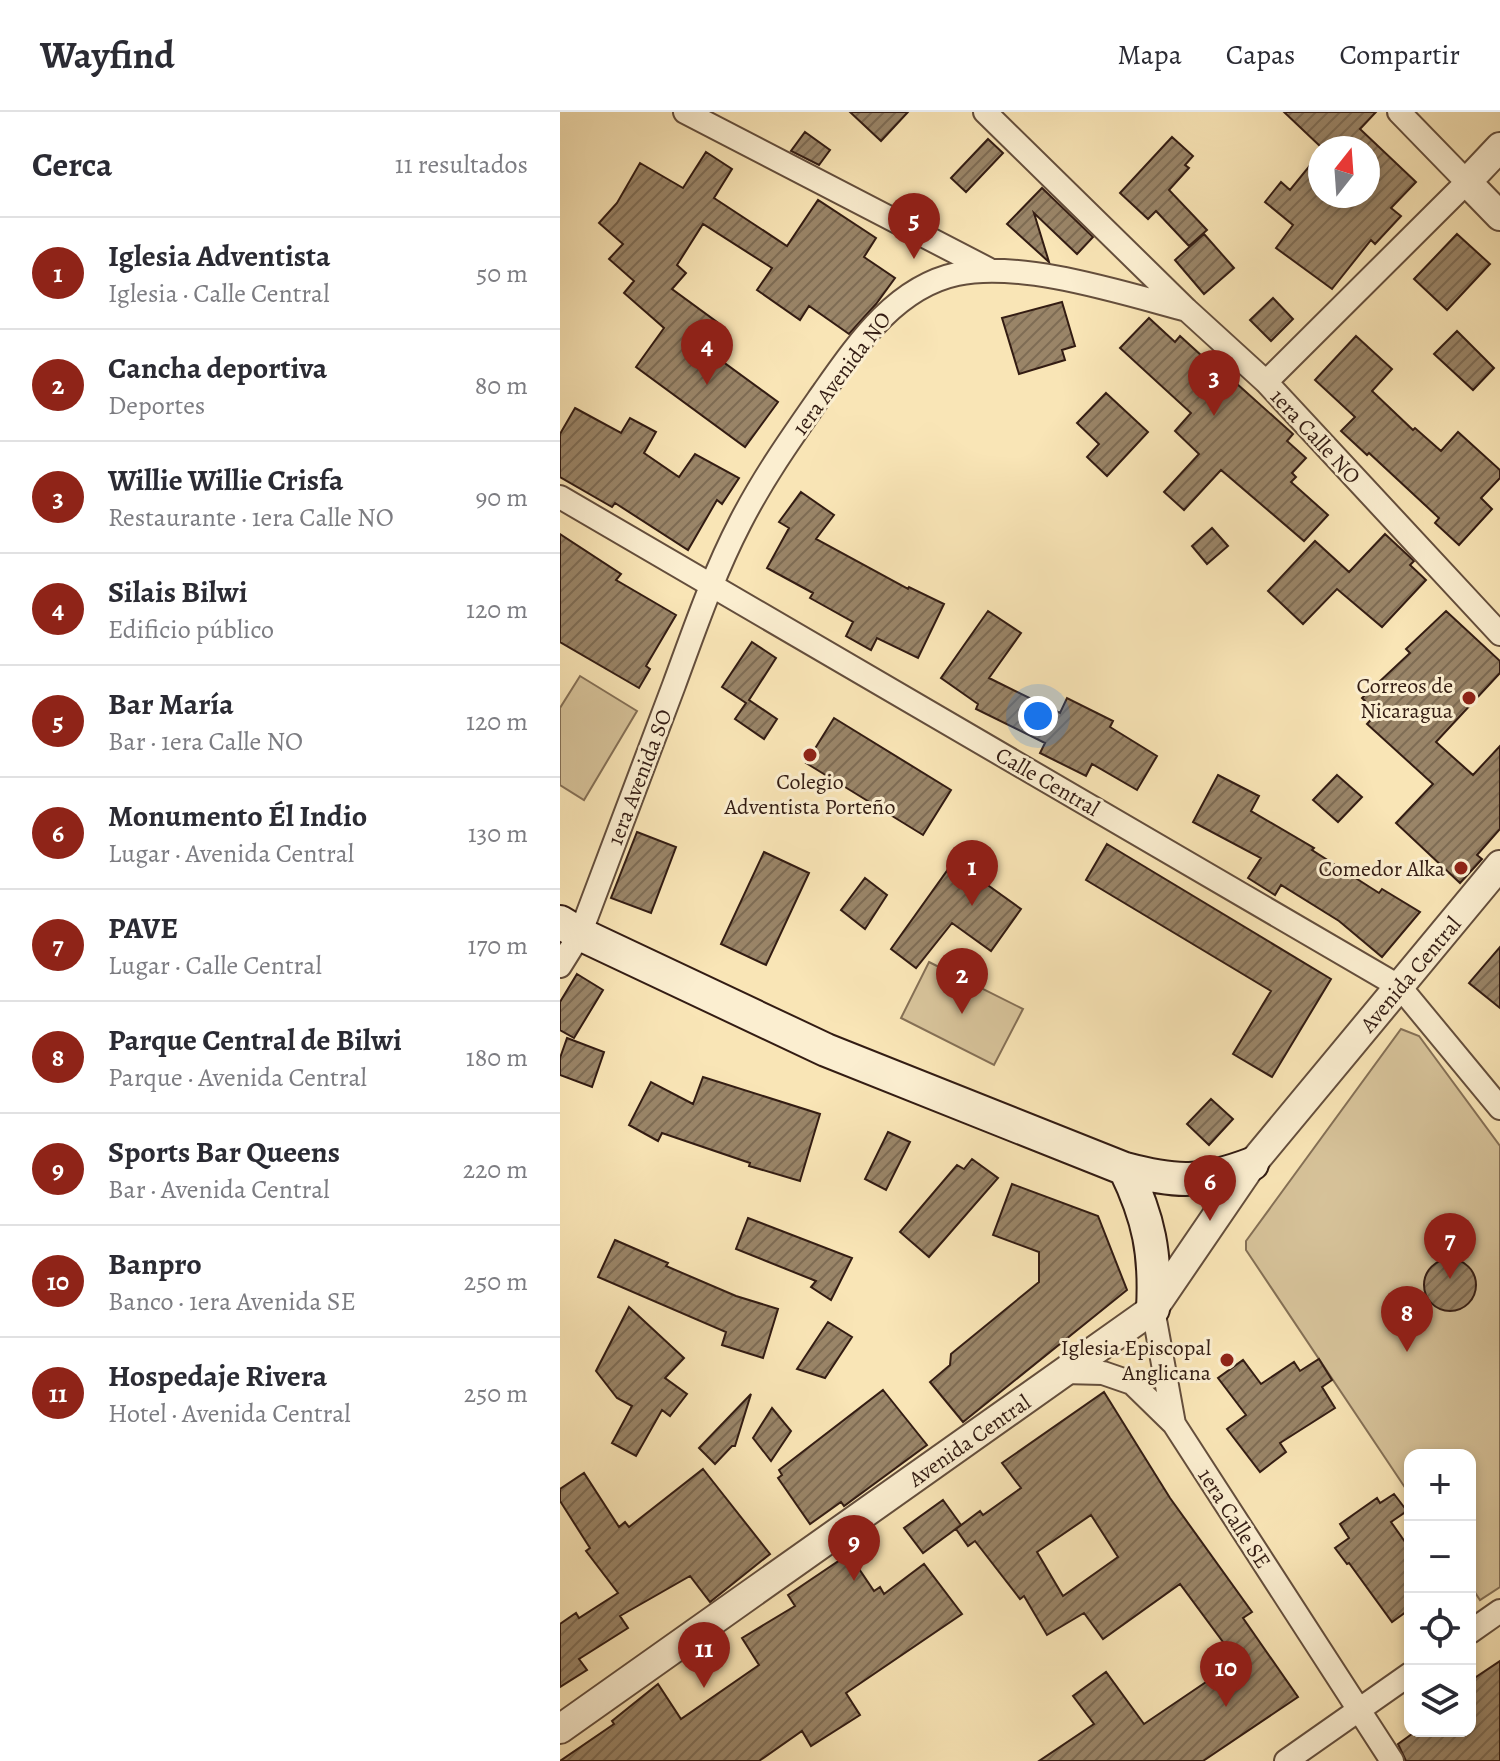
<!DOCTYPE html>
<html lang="es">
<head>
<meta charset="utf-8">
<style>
	:root { --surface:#fff; --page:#f2f2f3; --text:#2b2b33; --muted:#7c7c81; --line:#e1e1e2; --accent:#8f2418 }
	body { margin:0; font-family:Alegreya,serif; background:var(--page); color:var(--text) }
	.controls { position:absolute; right:24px; bottom:24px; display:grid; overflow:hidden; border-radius:16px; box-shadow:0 4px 12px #0003 }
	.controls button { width:72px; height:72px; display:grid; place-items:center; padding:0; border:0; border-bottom:2px solid var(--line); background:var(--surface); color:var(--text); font:40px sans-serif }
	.compass { position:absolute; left:748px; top:24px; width:72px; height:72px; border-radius:50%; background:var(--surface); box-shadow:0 4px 12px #0003; rotate:17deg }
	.you { position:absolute; left:478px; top:604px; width:28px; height:28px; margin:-20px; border:6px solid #fff; border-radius:50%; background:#1a73e8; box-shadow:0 0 0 12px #1a73e833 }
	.badge { display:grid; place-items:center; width:52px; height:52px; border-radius:50%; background:var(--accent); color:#fff; font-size:26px; font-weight:700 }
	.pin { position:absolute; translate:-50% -66px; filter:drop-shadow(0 2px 4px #0008) }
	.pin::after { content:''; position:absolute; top:42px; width:28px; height:24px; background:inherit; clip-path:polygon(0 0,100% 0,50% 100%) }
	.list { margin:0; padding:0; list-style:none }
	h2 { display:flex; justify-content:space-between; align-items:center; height:104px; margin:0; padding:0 32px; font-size:34px }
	h2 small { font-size:26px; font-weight:400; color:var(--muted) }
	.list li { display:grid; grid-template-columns:52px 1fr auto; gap:24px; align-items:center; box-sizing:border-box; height:112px; padding:0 32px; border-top:2px solid var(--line) }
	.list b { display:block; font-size:30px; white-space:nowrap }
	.list p { margin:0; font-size:26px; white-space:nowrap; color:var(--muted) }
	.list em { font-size:26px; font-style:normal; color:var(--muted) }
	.icon { flex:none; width:44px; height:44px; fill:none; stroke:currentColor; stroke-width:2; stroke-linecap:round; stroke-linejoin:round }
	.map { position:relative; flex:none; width:940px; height:1649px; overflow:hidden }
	header { display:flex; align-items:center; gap:48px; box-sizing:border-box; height:112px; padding:0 40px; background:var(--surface); border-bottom:2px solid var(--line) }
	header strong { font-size:38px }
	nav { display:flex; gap:44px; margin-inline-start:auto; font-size:28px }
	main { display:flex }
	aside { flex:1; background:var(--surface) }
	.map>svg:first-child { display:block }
	.green { fill:#d7c39a; stroke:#857056; stroke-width:2 }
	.building { fill:url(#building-hatch); stroke:#331c13; stroke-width:2; fill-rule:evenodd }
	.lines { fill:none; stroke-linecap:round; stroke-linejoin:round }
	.minor-casing { stroke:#644e3c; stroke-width:26 }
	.tertiary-casing { stroke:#644e3c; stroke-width:32 }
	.secondary-casing { stroke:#331c13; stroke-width:36 }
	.minor { stroke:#fbeed0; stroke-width:22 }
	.tertiary { stroke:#fbeed0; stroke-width:28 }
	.secondary { stroke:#fbeed0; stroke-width:32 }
	.poi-dot { fill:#8f2418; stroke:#fbeed0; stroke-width:3 }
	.labels { text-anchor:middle; stroke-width:6; stroke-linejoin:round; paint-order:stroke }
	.street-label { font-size:22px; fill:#331c13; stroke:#fbeed0 }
	.poi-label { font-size:22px; fill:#331c13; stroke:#fbeed0; text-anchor:end }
</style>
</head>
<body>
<header>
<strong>Wayfind</strong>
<nav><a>Mapa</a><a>Capas</a><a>Compartir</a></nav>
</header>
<main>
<aside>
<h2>Cerca<small>11 resultados</small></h2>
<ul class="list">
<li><span class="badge">1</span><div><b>Iglesia Adventista</b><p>Iglesia · Calle Central</p></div><em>50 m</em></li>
<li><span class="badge">2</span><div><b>Cancha deportiva</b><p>Deportes</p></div><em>80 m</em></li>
<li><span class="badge">3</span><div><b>Willie Willie Crisfa</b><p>Restaurante · 1era Calle NO</p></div><em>90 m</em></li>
<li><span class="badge">4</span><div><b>Silais Bilwi</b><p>Edificio público</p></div><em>120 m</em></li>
<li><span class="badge">5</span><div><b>Bar María</b><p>Bar · 1era Calle NO</p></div><em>120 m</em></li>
<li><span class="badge">6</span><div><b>Monumento Él Indio</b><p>Lugar · Avenida Central</p></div><em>130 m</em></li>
<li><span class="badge">7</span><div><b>PAVE</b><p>Lugar · Calle Central</p></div><em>170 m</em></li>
<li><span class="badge">8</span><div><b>Parque Central de Bilwi</b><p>Parque · Avenida Central</p></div><em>180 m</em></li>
<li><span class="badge">9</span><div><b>Sports Bar Queens</b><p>Bar · Avenida Central</p></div><em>220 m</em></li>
<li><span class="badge">10</span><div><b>Banpro</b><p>Banco · 1era Avenida SE</p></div><em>250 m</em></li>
<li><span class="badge">11</span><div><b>Hospedaje Rivera</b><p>Hotel · Avenida Central</p></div><em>250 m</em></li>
</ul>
</aside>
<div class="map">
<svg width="940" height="1649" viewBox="0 0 940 1649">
	<defs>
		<pattern id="building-hatch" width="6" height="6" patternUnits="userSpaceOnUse" patternTransform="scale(2)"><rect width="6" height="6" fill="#9a8568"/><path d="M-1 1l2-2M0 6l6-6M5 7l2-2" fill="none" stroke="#7e6c54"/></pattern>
	</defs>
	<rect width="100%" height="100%" fill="#f9e5b6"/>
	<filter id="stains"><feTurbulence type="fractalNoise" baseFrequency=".0025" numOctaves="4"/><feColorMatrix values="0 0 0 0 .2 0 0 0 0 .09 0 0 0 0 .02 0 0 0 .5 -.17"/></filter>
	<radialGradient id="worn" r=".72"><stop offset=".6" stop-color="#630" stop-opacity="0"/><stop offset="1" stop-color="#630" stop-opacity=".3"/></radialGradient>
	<path class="green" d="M20,564L77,599L24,688L0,673V596Z
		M369,850L463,897L434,953L341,906Z
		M841,917L859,924L940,1034V1475L920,1488L910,1473V1343H850V1383L686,1138V1129Z"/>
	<path class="building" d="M290,0H348L321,29Z
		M724,0H816L800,17L856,70L831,96L841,104L815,132L811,128L772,177L716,136L733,113L705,90L721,70L730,78L760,41V84H808V36H762Z
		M245,20L270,38L259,53L231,39Z
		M612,25L633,44L625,53L629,56L609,78L647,118L629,134L596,99L588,107L560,81Z
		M428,27L443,41L406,80L391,66Z
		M146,40L172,57L154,86L227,134L258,88L316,126L304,145L335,166L316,192L289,222L249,194L240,208L197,178L212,156L143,112L117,153L126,161L112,177L157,210L140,233L218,290L185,335L76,255L104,216L64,181L74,169L49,147L63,132L39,111L57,91L80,51L123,76Z
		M482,76L533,125L517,142L474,101L489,150L447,112Z
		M644,122L674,156L644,182L615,148Z
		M897,122L930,152L887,198L854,167Z
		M713,186L733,207L711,229L690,208Z
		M502,190L515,234L502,238L505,248L459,262L442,206Z
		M589,206L615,230L620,224L665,265L667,263L733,322L727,329L746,346L732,361L736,365L731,370L768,403L744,429L661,358L624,398L604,380L639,342L615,319L631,301L560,236Z
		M897,219L934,256L913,278L874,242Z
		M796,224L832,257L812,279L853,318L855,316L881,339L898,320L940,358V366L921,386L932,397L899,433L875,411L879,406L809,341L807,343L781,319L795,305L755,268Z
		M546,281L588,320L547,364L527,345L539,332L517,311Z
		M15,296L61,321L70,306L96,320L84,341L119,365L135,342L179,366L162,392L157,388L128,438L55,391L52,395L0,365V322Z
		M241,380L274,403L256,427L348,477L349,475L384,492L358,546L317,526L311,538L286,524L293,510L250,486L253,481L207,456L229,416L219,410Z
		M652,416L668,434L647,452L632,434Z
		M0,422L61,462L56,468L116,503L86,554L90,557L79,576L0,530Z
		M825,422L854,449L850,453L866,468L822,515L777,477L743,512L708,479L755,429L789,460Z
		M428,499L461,521L429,566L500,601L507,586L553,609L550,615L597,644L577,678L532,652L526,664L480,641L485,631L416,597L418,592L381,566Z
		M886,499L940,549V561L876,630L913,663L940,634V717L917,743L922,747L900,771L836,711L873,672L807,612L817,601L802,586L850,541L846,537Z
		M192,530L216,546L189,588L217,607L204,627L175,607L186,591L162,575Z
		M274,606L391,678L363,723L246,651Z
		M658,663L699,684L691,699L754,736L752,738L819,781L822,777L860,800L822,845L779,809L721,773L715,783L688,766L701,746L633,710Z
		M777,663L802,685L778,710L753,688Z
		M77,720L116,735L91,801L51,786Z
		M547,732L771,867L712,965L673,942L711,879L526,768Z
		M204,740L249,761L206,853L161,832Z
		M394,749L461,797L431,839L392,811L356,856L331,837Z
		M305,766L327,783L305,817L281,798Z
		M940,835V896L909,871Z
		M17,862L43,878L14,926L0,918V890Z
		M7,926L44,940L32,975L0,963V946Z
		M143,965L260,1002L240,1069L189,1054L190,1051L102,1021L98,1029L69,1013L91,970L133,992Z
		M651,987L673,1007L649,1033L627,1012Z
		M328,1020L350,1030L326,1078L305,1067Z
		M412,1047L438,1066L369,1145L340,1120L397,1053L404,1057Z
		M452,1072L538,1104L567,1178L403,1310L370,1270L390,1253L391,1242L479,1170V1140L433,1123Z
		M188,1106L292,1146L271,1188L251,1175L256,1169L176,1137Z
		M55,1128L108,1151L106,1154L176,1184L218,1197L203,1246L162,1233L166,1220L38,1165Z
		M864 1173a26 26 0 1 1 52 0a26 26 0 1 1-52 0Z
		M69,1195L124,1246L105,1266L127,1282L110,1304L102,1298L76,1344L52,1331L72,1294L57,1286L36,1259Z
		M268,1210L292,1225L265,1266L237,1257Z
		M759,1247L772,1268L762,1275L775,1296L720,1331L726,1340L700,1360L667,1317L686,1303L658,1266L683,1248L701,1272L734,1250L740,1259Z
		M323,1278L367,1333L284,1394L281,1390L250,1412L218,1366L222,1363L219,1358Z
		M544,1280L610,1386L692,1500L683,1506L738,1585L643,1649H479L534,1612L513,1584L546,1560L584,1612L677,1549L620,1472L543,1527L524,1501L487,1523L464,1484L460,1487L415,1429L408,1434L396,1417L420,1399L423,1403L461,1376L442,1351ZM531,1403L558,1445L503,1484L477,1440Z
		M191,1282L175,1334H172L155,1352L139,1336Z
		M212,1296L231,1319L211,1349L193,1326Z
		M143,1357L210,1442L150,1490L130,1464L60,1504L68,1516L19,1547L27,1558L0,1575V1512L16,1501L19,1506L58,1481L26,1439L30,1436L0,1389V1377L24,1361L59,1415L65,1410L69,1415Z
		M834,1382L847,1399L831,1410L850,1437V1497L832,1510L789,1451L787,1452L775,1436L789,1426L780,1412L817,1386L820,1391Z
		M383,1388L401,1413L363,1441L344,1416Z
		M289,1442L314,1479L320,1475L324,1482L364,1452L402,1502L286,1581L300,1603L251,1634L242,1619L199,1649H0L54,1612L52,1609L98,1572L121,1607L199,1553L182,1526L235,1494L228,1483Z
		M940,1549V1649H846L838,1632L856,1619H910V1569Z"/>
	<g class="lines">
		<g class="minor-casing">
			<path id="minor" d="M125,0L428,157
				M425,0L627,198L706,270L940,522
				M706,270L907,70L839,0
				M0,385L840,875L940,996
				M0,854L20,822C51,739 82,656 114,573C134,519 153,463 180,411C204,364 234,322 264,279C298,231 336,175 397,162C461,148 563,181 627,198
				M593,1197L614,1312L832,1649
				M504,1260L543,1261L572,1271L614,1312
				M910,1520L940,1499
				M726,1649L850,1562"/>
		</g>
		<g class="tertiary-casing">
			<path id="tertiary" d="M940,35L907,70L940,104
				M0,1617L593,1197L692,1052L940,753"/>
		</g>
		<g class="secondary-casing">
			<path id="secondary" d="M0,810L20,822L266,938L565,1057C617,1071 642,1071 692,1052
				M565,1057C589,1106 596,1142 593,1197"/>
		</g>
		<use href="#minor" class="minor"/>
		<use href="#tertiary" class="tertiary"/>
		<use href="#secondary" class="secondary"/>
	</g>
	<g class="poi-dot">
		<circle cx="909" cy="586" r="8"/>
		<circle cx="250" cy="643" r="8"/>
		<circle cx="901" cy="756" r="8"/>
		<circle cx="667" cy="1248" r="8"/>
	</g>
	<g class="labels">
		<g class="street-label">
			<text transform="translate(281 261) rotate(-53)" y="8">1era Avenida NO</text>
			<text transform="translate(756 324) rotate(47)" y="8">1era Calle NO</text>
			<text transform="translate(79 665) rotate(-69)" y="8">1era Avenida SO</text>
			<text transform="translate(488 669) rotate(30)" y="8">Calle Central</text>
			<text transform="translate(850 862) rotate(-50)" y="8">Avenida Central</text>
			<text transform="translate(409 1328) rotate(-35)" y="8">Avenida Central</text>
			<text transform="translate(675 1406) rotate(57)" y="8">1era Calle SE</text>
		</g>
		<g class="poi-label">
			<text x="893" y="581">Correos de<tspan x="893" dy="25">Nicaragua</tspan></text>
			<text x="250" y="677" text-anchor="middle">Colegio<tspan x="250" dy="25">Adventista Porteño</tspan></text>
			<text x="885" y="764">Comedor Alka</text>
			<text x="651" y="1243">Iglesia Episcopal<tspan x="651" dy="25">Anglicana</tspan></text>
		</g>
	</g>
	<rect width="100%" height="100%" filter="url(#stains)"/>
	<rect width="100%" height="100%" fill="url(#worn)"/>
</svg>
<div class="controls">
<button>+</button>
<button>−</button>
<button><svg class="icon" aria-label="locate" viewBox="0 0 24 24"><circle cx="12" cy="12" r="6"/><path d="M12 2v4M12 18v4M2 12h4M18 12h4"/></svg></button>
<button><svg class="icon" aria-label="layers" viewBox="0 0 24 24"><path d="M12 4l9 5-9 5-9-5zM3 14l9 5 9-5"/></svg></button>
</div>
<svg class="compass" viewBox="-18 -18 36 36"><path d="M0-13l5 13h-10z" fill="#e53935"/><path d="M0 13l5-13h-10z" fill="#7c7c81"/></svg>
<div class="you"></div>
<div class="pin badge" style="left:412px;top:794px">1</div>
<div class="pin badge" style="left:402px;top:902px">2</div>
<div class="pin badge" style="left:654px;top:304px">3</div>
<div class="pin badge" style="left:147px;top:273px">4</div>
<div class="pin badge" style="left:354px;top:147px">5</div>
<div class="pin badge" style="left:650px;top:1109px">6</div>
<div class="pin badge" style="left:890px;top:1167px">7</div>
<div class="pin badge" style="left:847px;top:1240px">8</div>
<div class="pin badge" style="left:294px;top:1469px">9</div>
<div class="pin badge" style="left:666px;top:1595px">10</div>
<div class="pin badge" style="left:144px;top:1576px">11</div>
</div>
</main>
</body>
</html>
